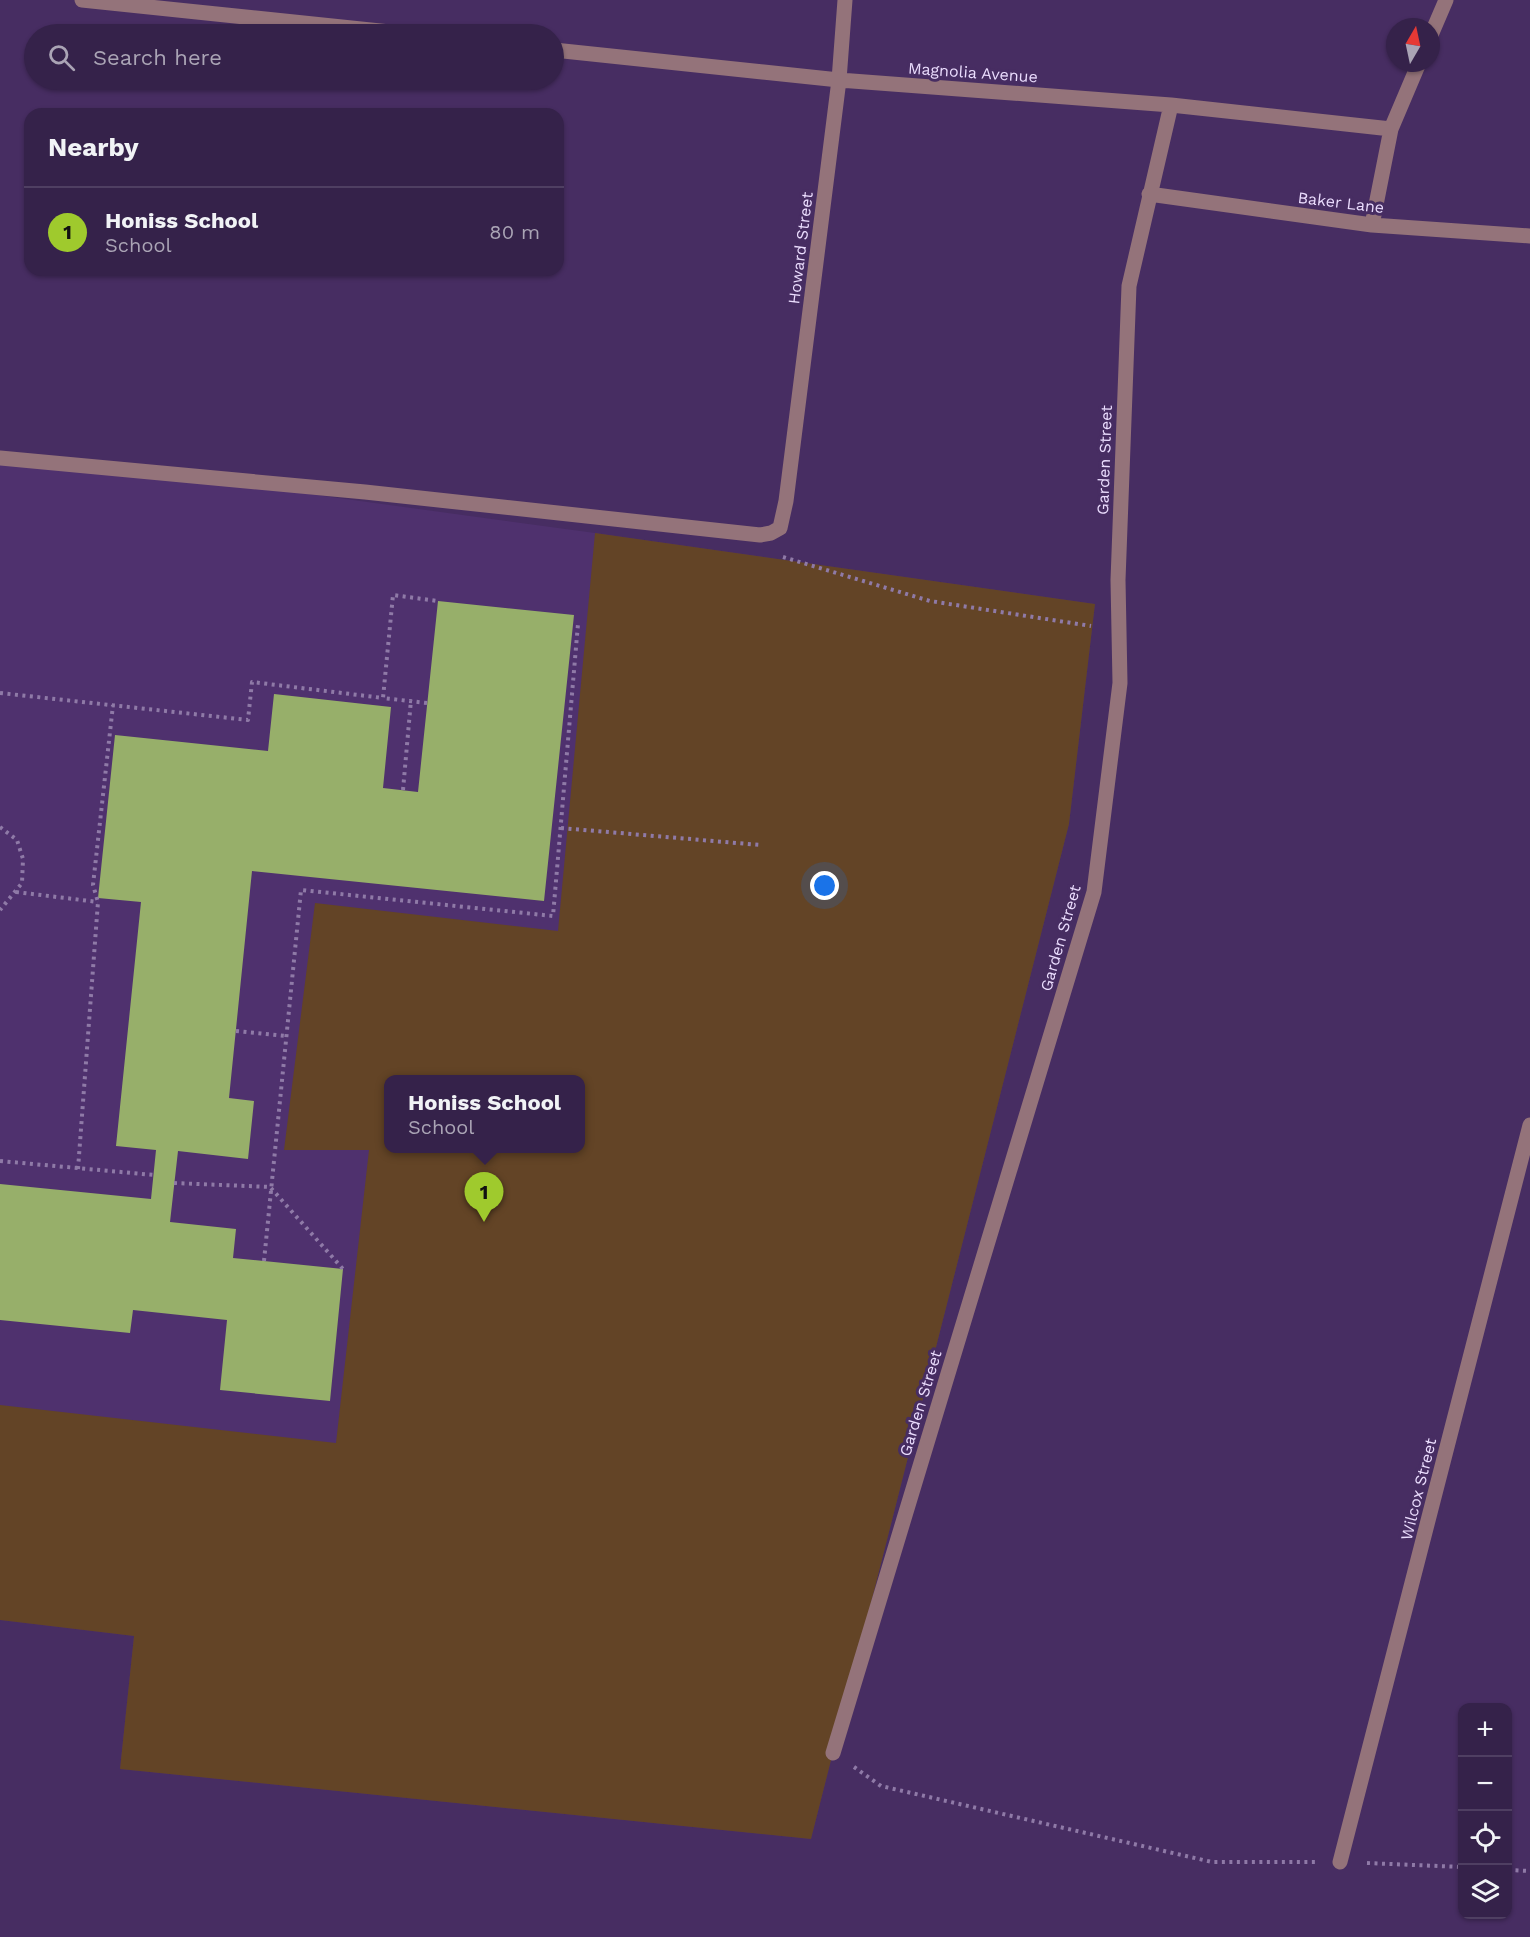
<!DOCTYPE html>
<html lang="en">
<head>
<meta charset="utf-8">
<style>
	:root { --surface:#35224a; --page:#3d2a51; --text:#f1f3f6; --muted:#aaa4b5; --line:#4f3f62; --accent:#9fca2d }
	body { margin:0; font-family:"Work Sans",sans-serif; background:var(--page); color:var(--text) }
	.controls { position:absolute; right:18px; bottom:18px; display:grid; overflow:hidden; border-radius:12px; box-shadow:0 2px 4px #0004 }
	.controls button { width:54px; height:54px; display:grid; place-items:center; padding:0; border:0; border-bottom:2px solid var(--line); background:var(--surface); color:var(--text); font:30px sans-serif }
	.compass { position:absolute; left:1386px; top:18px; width:54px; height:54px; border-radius:50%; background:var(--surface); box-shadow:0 2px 4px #0004; rotate:9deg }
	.you { position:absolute; left:825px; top:886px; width:21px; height:21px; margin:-15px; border:4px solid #fff; border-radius:50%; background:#1a73e8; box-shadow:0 0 0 9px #1a73e833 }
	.badge { display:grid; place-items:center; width:39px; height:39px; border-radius:50%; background:var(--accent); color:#111; font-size:20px; font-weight:700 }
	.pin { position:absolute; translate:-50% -50px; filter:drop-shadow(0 2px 3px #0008) }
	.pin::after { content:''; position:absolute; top:32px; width:21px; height:18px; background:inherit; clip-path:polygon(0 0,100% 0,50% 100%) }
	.popup { position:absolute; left:384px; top:1075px; width:201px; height:78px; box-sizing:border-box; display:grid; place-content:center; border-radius:12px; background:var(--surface); filter:drop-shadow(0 2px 4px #0005); font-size:20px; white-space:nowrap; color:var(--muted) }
	.popup b { font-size:22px; color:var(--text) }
	.popup::after { content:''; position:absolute; left:50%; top:100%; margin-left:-12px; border:12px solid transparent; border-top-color:var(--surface) }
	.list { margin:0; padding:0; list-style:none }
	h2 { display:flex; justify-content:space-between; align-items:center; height:78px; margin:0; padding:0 24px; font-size:26px }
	h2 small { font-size:20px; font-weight:400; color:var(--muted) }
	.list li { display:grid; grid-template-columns:39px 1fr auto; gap:18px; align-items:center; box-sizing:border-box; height:90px; padding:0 24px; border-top:2px solid var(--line) }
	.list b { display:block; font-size:22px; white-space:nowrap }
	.list p { margin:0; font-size:20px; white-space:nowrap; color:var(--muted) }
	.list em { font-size:20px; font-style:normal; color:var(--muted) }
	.icon { flex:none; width:33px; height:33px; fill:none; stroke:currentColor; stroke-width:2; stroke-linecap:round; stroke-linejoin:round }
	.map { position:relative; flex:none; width:1530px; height:1937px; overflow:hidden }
	.search { position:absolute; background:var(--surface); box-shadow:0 2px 4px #0004; left:24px; top:24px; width:540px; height:66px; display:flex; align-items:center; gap:15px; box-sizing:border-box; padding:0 21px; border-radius:33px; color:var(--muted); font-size:22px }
	.panel { position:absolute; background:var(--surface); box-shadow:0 2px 4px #0004; left:24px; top:108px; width:540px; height:168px; border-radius:18px }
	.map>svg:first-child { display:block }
	.built { fill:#4f316e; fill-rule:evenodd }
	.green { fill:#634426; fill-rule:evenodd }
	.building { fill:#97af6a }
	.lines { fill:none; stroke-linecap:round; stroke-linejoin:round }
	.path { stroke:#8f7aa7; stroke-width:4; stroke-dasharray:3 4.5; stroke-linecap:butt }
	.minor { stroke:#94737a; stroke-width:15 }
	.labels { text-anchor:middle; stroke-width:6; stroke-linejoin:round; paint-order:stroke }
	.street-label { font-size:16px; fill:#ebddfe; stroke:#472d62 }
</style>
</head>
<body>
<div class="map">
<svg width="1530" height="1937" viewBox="0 0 1530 1937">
	<rect width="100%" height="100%" fill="#472d62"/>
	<path class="built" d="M0,452L595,533L1095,604L1069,824L811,1839L120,1769L134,1636L0,1620ZM388,1080H580V1148H388Z"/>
	<path class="green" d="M595,533L1095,604L1069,824L811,1839L120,1769L134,1636L0,1620V1405L336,1443L369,1150H284L315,903L558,931ZM388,1080H580V1148H388Z"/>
	<path class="building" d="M438,601L574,615L544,901L252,871L229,1098L254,1101L248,1159L178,1151L170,1222L236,1229L233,1258L343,1269L330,1401L220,1390L227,1320L133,1310L130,1333L0,1320V1184L151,1199L156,1150L116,1146L141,902L98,898L115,735L268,751L274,694L391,707L383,788L418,792Z"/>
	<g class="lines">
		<path class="path" d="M783,557L930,601L1091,626
			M0,693L248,720L252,682L383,698
			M427,703L383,698L393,595L438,601
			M403,790L411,700
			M0,827L17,840L23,859L22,883L0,910
			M561,828L760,845
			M16,892L98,902
			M236,1031L286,1036
			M0,1161L154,1175
			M78,1169L98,902L93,885L113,705
			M174,1183L270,1187L343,1269
			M264,1261L301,890L553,916L578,624
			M854,1767L881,1786L1212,1862H1315
			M1367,1863L1462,1867
			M1508,1870L1530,1871"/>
		<path class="minor" d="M82,0L409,34
			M1431,35L1446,0
			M554,50L839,80L1171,105L1391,129
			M1149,194L1372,225L1530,236
			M1372,225L1391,129L1419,63
			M0,458L365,492L760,535L771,533L780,528L786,501L839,80L845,0
			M833,1753L1094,892L1120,683L1118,580L1129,286L1171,105
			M1340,1862L1530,1125"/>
	</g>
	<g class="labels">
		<g class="street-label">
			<text transform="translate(973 72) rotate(4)" y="6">Magnolia Avenue</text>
			<text transform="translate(1341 202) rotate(7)" y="6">Baker Lane</text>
			<text transform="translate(800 248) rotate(-83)" y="6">Howard Street</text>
			<text transform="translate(1104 460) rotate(-88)" y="6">Garden Street</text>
			<text transform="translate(1060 938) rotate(-74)" y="6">Garden Street</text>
			<text transform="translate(920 1403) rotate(-73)" y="6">Garden Street</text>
			<text transform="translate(1418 1489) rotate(-76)" y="6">Wilcox Street</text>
		</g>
	</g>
</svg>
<div class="controls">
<button>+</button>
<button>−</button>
<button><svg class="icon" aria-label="locate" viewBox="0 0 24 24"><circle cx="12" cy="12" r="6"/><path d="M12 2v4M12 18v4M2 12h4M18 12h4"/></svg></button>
<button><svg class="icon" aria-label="layers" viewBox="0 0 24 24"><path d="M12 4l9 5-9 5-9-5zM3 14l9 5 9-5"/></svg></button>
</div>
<svg class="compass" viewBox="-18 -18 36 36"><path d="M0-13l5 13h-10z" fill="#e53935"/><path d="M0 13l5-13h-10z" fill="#aaa4b5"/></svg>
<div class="you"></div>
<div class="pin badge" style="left:484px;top:1222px">1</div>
<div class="popup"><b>Honiss School</b>School</div>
<div class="search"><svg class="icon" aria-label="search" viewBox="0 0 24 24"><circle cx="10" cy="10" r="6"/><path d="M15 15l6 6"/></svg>Search here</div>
<section class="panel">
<h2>Nearby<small></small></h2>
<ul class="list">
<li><span class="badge">1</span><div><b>Honiss School</b><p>School</p></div><em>80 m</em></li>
</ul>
</section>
</div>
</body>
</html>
